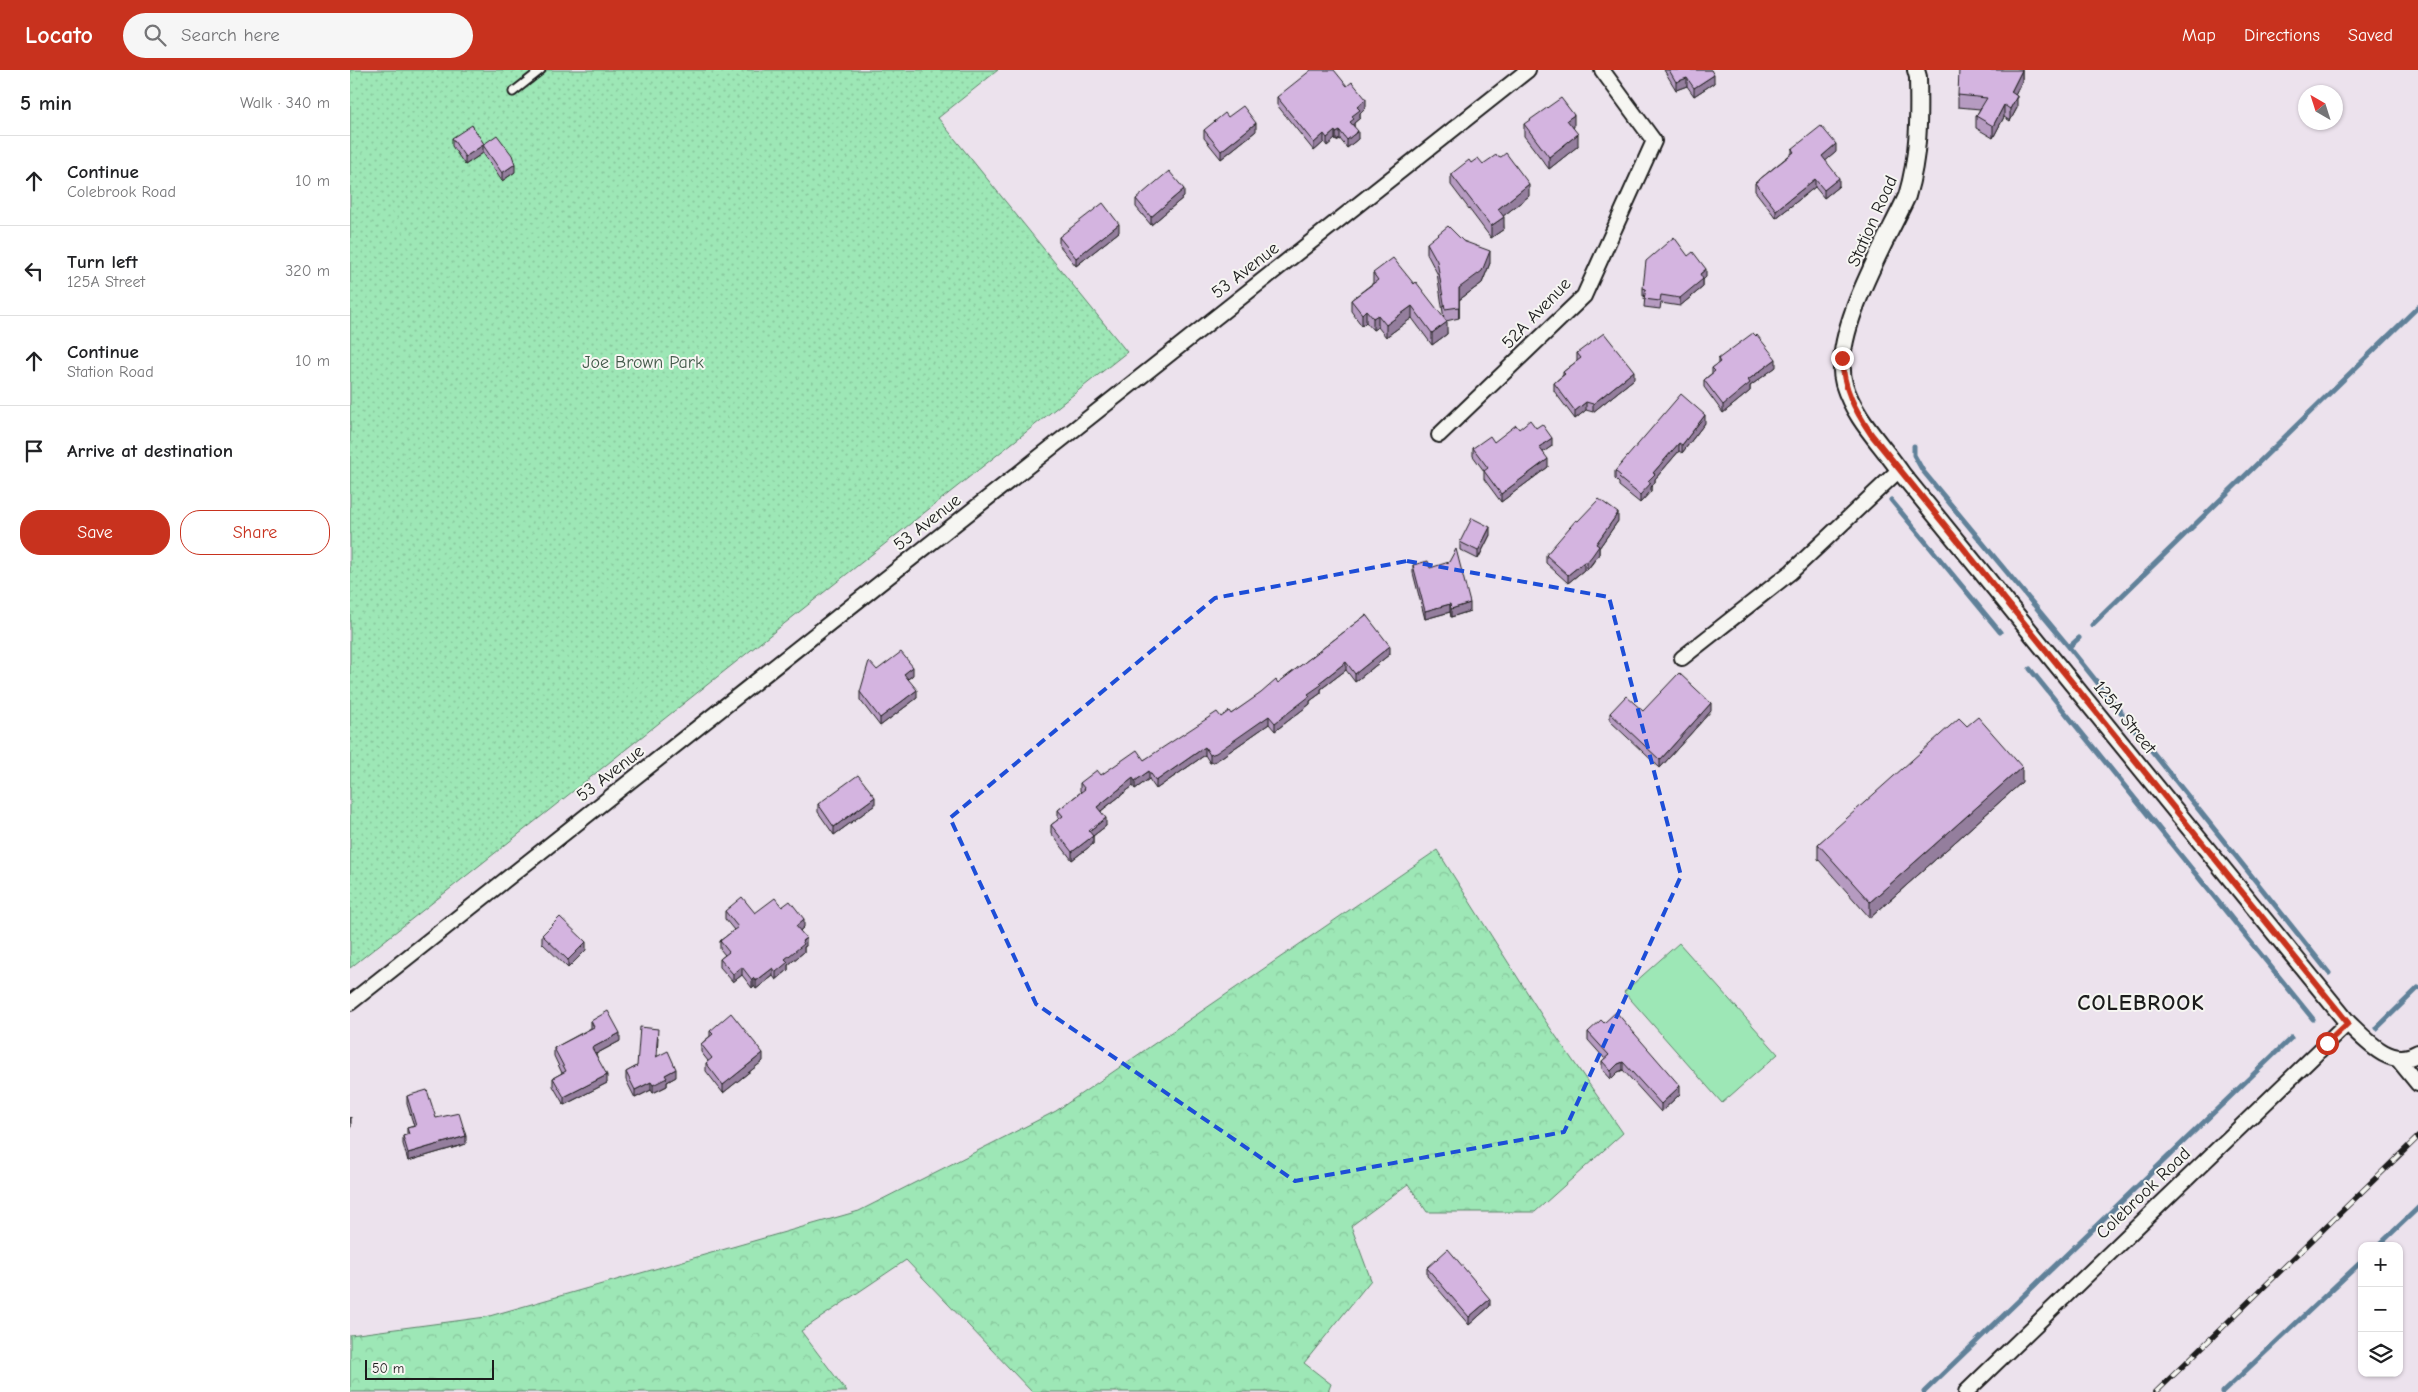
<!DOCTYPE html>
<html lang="en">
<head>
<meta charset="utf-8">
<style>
	:root { --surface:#fff; --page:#f6f6f6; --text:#202124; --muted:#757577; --line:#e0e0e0; --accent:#c8321e }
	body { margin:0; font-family:"Comic Neue",sans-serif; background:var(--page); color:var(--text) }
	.controls { position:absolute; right:15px; bottom:15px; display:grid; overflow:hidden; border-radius:10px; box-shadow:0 1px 4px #0004 }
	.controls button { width:45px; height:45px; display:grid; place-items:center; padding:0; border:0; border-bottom:1px solid var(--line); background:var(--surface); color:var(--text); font:25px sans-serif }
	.compass { position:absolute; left:1948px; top:15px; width:45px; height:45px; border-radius:50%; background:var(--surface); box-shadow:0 1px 4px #0004; rotate:321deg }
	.scale { position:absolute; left:15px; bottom:12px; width:129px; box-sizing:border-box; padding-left:5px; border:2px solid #1c1c1c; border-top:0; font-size:14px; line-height:18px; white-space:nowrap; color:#1c1c1c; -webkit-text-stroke:4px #f6f6f2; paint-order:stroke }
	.stop { position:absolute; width:15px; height:15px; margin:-11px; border:4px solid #c8321e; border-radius:50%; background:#fff }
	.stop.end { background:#c8321e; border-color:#fff; box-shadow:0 1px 5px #0008 }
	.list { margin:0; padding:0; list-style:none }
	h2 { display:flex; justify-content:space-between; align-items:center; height:65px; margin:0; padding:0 20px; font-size:21px }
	h2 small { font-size:16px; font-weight:400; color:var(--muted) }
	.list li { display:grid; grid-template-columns:32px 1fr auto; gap:15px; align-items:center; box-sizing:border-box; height:90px; padding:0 20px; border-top:1px solid var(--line) }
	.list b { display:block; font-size:19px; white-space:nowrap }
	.list p { margin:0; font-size:16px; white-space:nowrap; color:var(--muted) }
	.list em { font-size:16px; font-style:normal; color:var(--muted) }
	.actions { display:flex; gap:10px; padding:15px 20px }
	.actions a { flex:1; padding:11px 0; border:1px solid var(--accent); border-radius:20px; text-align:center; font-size:18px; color:var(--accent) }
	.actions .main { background:var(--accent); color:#fff }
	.icon { flex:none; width:28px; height:28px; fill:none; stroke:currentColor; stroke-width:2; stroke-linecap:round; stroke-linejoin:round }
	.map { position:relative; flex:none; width:2068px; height:1322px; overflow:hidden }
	header { display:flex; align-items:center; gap:30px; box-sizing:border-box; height:70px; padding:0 25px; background:var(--accent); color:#fff }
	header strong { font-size:24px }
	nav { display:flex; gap:28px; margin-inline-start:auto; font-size:18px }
	.search { width:350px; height:45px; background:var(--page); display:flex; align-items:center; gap:12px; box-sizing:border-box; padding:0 18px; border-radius:28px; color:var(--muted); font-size:19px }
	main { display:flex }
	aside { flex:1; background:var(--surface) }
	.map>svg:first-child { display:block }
	.grass { fill:#9de7b6; stroke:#5c8269 }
	.forest { fill:url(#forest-crowns); stroke:#5c8269 }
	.park { fill:url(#park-dots); stroke:#5c8269 }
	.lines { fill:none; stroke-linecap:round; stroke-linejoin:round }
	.stream { stroke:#608199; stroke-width:5 }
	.service-casing { stroke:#1c1c1c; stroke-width:11 }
	.minor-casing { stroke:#1c1c1c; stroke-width:18 }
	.tertiary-casing { stroke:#1c1c1c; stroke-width:20 }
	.service { stroke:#f6f6f2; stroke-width:7 }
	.minor { stroke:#f6f6f2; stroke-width:14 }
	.tertiary { stroke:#f6f6f2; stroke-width:16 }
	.rail-casing { stroke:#1c1c1c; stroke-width:5.5 }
	.rail { stroke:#f6f6f2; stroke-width:4; stroke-dasharray:11; stroke-linecap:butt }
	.wall { fill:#b69bc1; stroke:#1c1c1c }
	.shaded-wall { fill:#947e9d; stroke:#1c1c1c }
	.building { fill:#d4b4e0; stroke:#1c1c1c }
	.route { stroke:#c8321e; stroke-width:6 }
	.marked { fill:none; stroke:#1d4ed8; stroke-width:4; stroke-dasharray:10 6; stroke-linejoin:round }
	.labels { text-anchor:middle; stroke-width:4; stroke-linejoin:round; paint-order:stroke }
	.street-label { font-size:18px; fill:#1c1c1c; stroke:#f6f6f2 }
	.park-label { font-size:18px; fill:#43594a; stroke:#f6f6f2 }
	.district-label { font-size:22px; font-weight:bold; letter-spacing:1px; fill:#1c1c1c; stroke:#f6f6f2 }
</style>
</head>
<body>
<header>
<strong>Locato</strong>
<div class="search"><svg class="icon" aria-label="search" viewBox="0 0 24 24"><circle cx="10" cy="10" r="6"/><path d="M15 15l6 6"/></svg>Search here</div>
<nav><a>Map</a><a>Directions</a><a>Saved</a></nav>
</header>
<main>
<aside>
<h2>5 min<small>Walk · 340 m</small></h2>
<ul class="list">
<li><svg class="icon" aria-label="ahead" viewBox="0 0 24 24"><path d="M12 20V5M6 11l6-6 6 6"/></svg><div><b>Continue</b><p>Colebrook Road</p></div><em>10 m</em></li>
<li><svg class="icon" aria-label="left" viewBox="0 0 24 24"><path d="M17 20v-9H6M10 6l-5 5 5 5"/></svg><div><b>Turn left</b><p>125A Street</p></div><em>320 m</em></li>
<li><svg class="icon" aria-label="ahead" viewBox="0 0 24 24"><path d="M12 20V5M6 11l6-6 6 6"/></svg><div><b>Continue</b><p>Station Road</p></div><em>10 m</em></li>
<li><svg class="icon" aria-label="arrive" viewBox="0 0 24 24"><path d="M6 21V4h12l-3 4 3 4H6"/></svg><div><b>Arrive at destination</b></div></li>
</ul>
<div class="actions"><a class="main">Save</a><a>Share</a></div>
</aside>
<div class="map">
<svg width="2068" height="1322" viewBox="0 0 2068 1322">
	<defs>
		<pattern id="forest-crowns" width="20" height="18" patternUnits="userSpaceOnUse" patternTransform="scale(1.25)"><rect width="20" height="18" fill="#9de7b6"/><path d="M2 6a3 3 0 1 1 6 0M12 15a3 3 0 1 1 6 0" fill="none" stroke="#87c69c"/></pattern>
		<pattern id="park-dots" width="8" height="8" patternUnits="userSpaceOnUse" patternTransform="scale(1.25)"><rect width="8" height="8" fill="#9de7b6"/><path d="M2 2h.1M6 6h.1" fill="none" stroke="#87c69c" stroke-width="1.8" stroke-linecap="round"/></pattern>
	</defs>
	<rect width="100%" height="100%" fill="#ece2ed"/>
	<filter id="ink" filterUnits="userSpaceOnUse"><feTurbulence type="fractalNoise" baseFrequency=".02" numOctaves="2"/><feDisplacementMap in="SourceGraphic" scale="10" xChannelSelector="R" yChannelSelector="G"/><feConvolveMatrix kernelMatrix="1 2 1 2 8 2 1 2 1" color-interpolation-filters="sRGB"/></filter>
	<g filter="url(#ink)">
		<path class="grass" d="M1329,873L1428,984L1372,1033L1274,922Z"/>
		<path class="forest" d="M1087,780L1194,949L1273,1063L1185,1142H1077L1058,1114L1001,1156L1021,1210L954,1293L981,1314L978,1322H682L556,1190L451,1261L497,1322H0V1265L136,1247L509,1141L706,1041Z"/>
		<path class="park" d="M0,0H648L588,48L777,282L0,898Z"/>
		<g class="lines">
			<path class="stream" d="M1564,376V385L1573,401L1719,577L1979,903
				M1541,430L1650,562
				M1742,555L2068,237
				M1719,577L1729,568
				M1680,599L1963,949
				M2027,958L2068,918
				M2028,1176L2068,1138
				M1574,1322L1941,968
				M1873,1322L2012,1191"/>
			<g class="service-casing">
				<path id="service" d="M163,22L191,0"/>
			</g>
			<g class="minor-casing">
				<path id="minor" d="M1089,365L1234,226L1304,71L1252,0
					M1332,588L1441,502L1549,400
					M0,933L1178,0
					M2046,987L2068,1014
					M1616,1322L1998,953"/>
			</g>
			<g class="tertiary-casing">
				<path id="tertiary" d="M1566,0L1568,7C1569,48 1569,86 1557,126C1536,172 1480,265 1494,314C1505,350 1532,374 1552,404L1998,953C2016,970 2041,1000 2068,983"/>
			</g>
			<use href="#service" class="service"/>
			<use href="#minor" class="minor"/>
			<use href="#tertiary" class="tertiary"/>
			<g class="rail-casing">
				<path id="rail" d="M1806,1322L2068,1067"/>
			</g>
			<use href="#rail" class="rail"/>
		</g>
		<path class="wall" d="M1314,0H1361L1364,13L1344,26L1337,16L1326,20Z
			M1672,0V11L1665,25L1667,38L1660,51L1654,47L1643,68L1626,58V46L1630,39L1608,37V25Z
			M927,27L1016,37L1010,43V48L1004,53V56L1008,69L997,78L990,69L986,71L985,69L977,76L974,72L964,81L927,35Z
			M1174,54L1224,57L1223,58L1228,76L1199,99L1174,66Z
			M854,60L906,61L871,89L854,68Z
			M102,68L134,74L165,102L152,111L133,83L115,95L102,76Z
			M1442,79L1486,82L1475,91L1489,116L1474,128L1465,117L1426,148L1405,121V113L1442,83Z
			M1121,93L1133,94L1179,126L1153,146L1154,159L1141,168L1101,115V104Z
			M834,127L801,155L786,137V129Z
			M769,162L726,196L709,175V167Z
			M1113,171L1140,193L1132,213L1109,230V248L1096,251L1097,264L1082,275L1062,248L1036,267L1028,257L1023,260L1016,252L1012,256L1001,241V230L1023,213V203L1064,214L1094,249L1087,203L1077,184V173Z
			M1338,186L1356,207L1353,210V217L1330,236L1311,233L1310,239L1294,237L1295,226H1293V218Z
			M1227,283L1284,309L1243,342L1236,340L1225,349L1204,321V313L1213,305V302L1227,291Z
			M1368,289L1426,297L1400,316V321L1373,343L1354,317V310L1362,303V298L1368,294Z
			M1355,353L1332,383L1329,381L1305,409V412L1301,417V421L1290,433L1269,416V413L1265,409V401Z
			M1186,358L1202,376L1193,382L1198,397L1151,432L1134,409V401L1123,386V378L1144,372Z
			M1228,451H1268L1249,478V484L1242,494L1237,500H1234L1218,513L1196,493V485Z
			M1140,465L1128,489L1110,480V472Z
			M1063,495L1080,498L1120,541L1101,547L1100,542L1075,549L1063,503Z
			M1016,545L1040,584L1005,612L996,600L971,619V623L960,631V634L925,661L919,654L866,691L860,693L855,685L806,719L799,709L785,719L783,716L751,741L756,756L743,766V774L722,790L701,763V755L709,749L708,748V740L731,722L730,721V713L794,690L871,647L881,644L928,613Z
			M527,600L563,605L558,609L567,628L530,656L510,630V622Z
			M1293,641H1361L1310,698L1260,651V643Z
			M1617,656L1672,712L1520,848L1468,789V774Z
			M468,734L525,735L484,765L468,742Z
			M432,837L454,857L450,861L456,876L454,877V882L438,895V900L426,910L423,906L406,919L404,916L402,918L392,905L383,912L370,897V889L375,885L370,879V871L384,860L375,849V841L405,843Z
			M192,865L236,880L218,898L192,873Z
			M241,951L270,971L246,984L257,1013L214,1035L203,1016V1008L212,1003L204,986V978L241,958Z
			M360,961L413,991L373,1023L356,1001V993L358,991L351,982V974L360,966Z
			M1238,962L1330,1024L1311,1042L1273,1000L1268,1002L1261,1009L1252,999V991L1255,989L1238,970Z
			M308,967L307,987L326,1007L317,1012V1016L303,1023L301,1020L285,1028L276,1010V1002L287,996Z
			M57,1026L86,1048L116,1074L58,1091L53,1074V1066L57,1065V1058L64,1056L57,1034Z
			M1077,1198L1140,1236L1119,1255L1077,1206Z"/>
		<path class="shaded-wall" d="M1672,0V11L1661,34V22Z
			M1364,5V13L1344,26V18Z
			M1337,8V16L1326,20V12Z
			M1667,26V38L1660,51V39Z
			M1016,29V37L1010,43V48L1004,53V57L1000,52L1002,46L1007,37Z
			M1654,35V47L1643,68V56Z
			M1224,45V57L1217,62V50Z
			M906,53V61L871,89V81Z
			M985,61V69L977,76V68Z
			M990,61V69L986,71V63Z
			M1008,61V69L997,78V70Z
			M974,64V72L964,81V73Z
			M1228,64V76L1199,99V87Z
			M1486,74V82L1472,94V86Z
			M133,75V83L115,95V87Z
			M165,94V102L152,111V103Z
			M1489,108V116L1474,128V120Z
			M1465,109V117L1426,148V140Z
			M1179,114V126L1148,150V139Z
			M834,119V127L801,155V147Z
			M1154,147V159L1141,168V156Z
			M769,154V162L726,196V188Z
			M1140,181V193L1132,213L1109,230V248V218Z
			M1356,199V207L1353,210V217L1330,236V228L1350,204Z
			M1062,236V248L1036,267V255Z
			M1016,240V252L1012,256V244Z
			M1028,245V257L1023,260V248Z
			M1097,252V264L1082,275V263Z
			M1426,289V297L1400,316V321L1373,343V335L1398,310Z
			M1284,301V309L1243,342V334Z
			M1236,332V340L1225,349V341Z
			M1355,345V353L1332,383V375Z
			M1202,368V376L1189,385V377Z
			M1329,373V381L1305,409V412L1301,417V421L1290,433V425L1303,403Z
			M1198,389V397L1151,432V424Z
			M1268,443V451L1249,478V484L1237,500V492L1246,474Z
			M1140,457V465L1128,489V481Z
			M1234,492V500L1218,513V505Z
			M1120,533V541L1101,547V539Z
			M1100,534V542L1075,549V541Z
			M1040,576V584L1005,612V604Z
			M996,592V600L971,619V623L960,631V634L925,661V653L958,624L969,613Z
			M563,597V605L554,612V604Z
			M567,620V628L530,656V648Z
			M1361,633V641L1310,698V690Z
			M919,646V654L866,691L860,693V685Z
			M855,677V685L806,719V711Z
			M1672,697V712L1520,848V832Z
			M799,701V709L785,719V711Z
			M783,708V716L747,744V737Z
			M525,727V735L484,765V757Z
			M756,748V756L739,769V761Z
			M743,766V774L722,790V782Z
			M454,849V857L446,864V856Z
			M456,868V876L454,877V882L438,895V900L426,910V902L435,889Z
			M236,872V880L218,898V890Z
			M392,897V905L383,912V904Z
			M423,898V906L406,919V911Z
			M404,908V916L402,918V910Z
			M270,963V971L242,986V978Z
			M413,983V991L373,1023V1015Z
			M1273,992V1000L1268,1002L1261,1009V1001L1268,994Z
			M326,999V1007L317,1012V1016L303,1023V1015L315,1005Z
			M257,1005V1013L214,1035V1027Z
			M301,1012V1020L285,1028V1020Z
			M1330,1016V1024L1311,1042V1034Z
			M1,1047V1057L0,1058V1048Z
			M116,1066V1074L58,1091V1083Z
			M1140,1229V1236L1119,1255V1247Z"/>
		<path class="building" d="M961,0H984L997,16L1002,12L1016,29L1007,37L1010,40L1002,46L1004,49L1000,52L1008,61L997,70L990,61L986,63L985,61L977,68L974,64L964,73L927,27Z
			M1319,0H1361L1364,5L1344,18L1337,8L1326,12Z
			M1609,0H1672L1661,22L1667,26L1660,39L1654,35L1643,56L1626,46L1637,28L1608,25Z
			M1211,28L1224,45L1217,50L1228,64L1199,87L1174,54Z
			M893,36L906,53L871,81L854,60L875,43L878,47Z
			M122,55L134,74L147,65L162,85L165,94L152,103L133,75L115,87L102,68Z
			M1471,56L1486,74L1472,86L1489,108L1474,120L1465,109L1426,140L1405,113L1444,82L1442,79Z
			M1156,83L1179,114L1148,139L1154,147L1141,156L1101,104L1119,90L1121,93L1128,88L1133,94L1146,85L1151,87Z
			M819,101L834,119L801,147L786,129Z
			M753,133L769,154L726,188L709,167Z
			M1098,156L1113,171L1140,181L1132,201L1109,218V237L1095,239L1087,191L1077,173Z
			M1324,167L1338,186L1343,182L1356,199L1350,204L1353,209L1330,228L1311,225L1310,231L1294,229L1296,219L1293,218L1296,191Z
			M1043,188L1064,214L1066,212L1097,252L1082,263L1062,236L1036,255L1028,245L1023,248L1016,240L1012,244L1001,230L1028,210L1023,203Z
			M1254,263L1284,301L1243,334L1236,332L1225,341L1204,313L1215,304L1213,302L1231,288L1227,283Z
			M1403,263L1406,266L1407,265L1426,289L1398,310L1400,313L1373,335L1354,310L1365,301L1362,298L1370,292L1368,289Z
			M1331,324L1355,345L1332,375L1329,373L1303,403L1305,404L1298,411L1301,413L1290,425L1269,408L1271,406L1265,401Z
			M1180,350L1186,358L1192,354L1202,368L1189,377L1198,389L1151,424L1134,401L1138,398L1123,378L1140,366L1144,372L1166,355L1169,359Z
			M1249,429L1268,443L1246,474L1249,476L1242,486L1237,492H1234L1218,505L1196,485L1226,450L1228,451Z
			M1122,448L1140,457L1128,481L1110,472Z
			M1106,479L1120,533L1101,539L1100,534L1075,541L1063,495L1078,491L1080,498L1099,492Z
			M1016,545L1040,576L1005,604L996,592L969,613L971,615L958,624L960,626L925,653L919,646L866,683L860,685L855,677L806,711L799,701L785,711L783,708L747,737L756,748L739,761L743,766L722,782L701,755L713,746L708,740L735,719L730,713L747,700L751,705L787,680L794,690L867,642L871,647L879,641L881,644L911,623L926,610L928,613Z
			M551,582L563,597L554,604L567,620L530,648L510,622L519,591L527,600Z
			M1329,603L1361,633L1310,690L1260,643L1276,626L1293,641Z
			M1628,647L1672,697L1520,832L1468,774L1609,648L1617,656Z
			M508,705L525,727L484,757L468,734Z
			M392,827L405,843L425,828L432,837L440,831L454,849L446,856L456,868L452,871L454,874L435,889L438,892L426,902L423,898L406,911L404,908L402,910L392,897L383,904L370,889L379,882L370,871L388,857L375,841Z
			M210,847L236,872L218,890L192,865Z
			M258,941L270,963L242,978L257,1005L214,1027L203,1008L216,1001L204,978L244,957L241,951Z
			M1266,942L1330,1016L1311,1034L1273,992L1268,994L1261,1001L1252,991L1259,985L1238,962L1251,950L1254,953Z
			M381,943L413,983L373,1015L356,993L362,988L351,974L363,964L360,961Z
			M290,957L308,959L306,987L318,981L326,999L315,1005L317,1008L303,1015L301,1012L285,1020L276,1002L287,996Z
			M77,1020L86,1048L109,1043L116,1066L58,1083L53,1066L59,1064L57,1058L66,1056L57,1026Z
			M1098,1179L1140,1229L1119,1247L1077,1198Z"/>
	</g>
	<g class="lines" filter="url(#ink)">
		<path class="route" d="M1492,288C1493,318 1505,340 1521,364L1998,953L1977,973"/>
	</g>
	<path class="marked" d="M1057,491L1259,527L1331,806L1214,1062L945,1111L686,934L600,748L865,528Z"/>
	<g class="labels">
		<g class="street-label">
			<text transform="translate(1522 151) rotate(-66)" y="6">Station Road</text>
			<text transform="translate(895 200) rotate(-38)" y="6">53 Avenue</text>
			<text transform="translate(1186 243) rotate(-46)" y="6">52A Avenue</text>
			<text transform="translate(577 452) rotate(-38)" y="6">53 Avenue</text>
			<text transform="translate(1775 647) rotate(51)" y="6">125A Street</text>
			<text transform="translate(260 703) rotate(-38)" y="6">53 Avenue</text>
			<text transform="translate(1793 1123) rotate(-44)" y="6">Colebrook Road</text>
		</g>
		<g class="park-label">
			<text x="293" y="298">Joe Brown Park</text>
		</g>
		<g class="district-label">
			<text x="1791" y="940">COLEBROOK</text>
		</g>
	</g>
</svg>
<div class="controls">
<button>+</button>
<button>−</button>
<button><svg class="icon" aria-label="layers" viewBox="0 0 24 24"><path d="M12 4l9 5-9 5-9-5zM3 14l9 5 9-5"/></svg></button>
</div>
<svg class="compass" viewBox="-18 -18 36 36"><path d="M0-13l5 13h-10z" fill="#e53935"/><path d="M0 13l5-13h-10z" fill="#757577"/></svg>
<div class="scale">50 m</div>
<div class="stop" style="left:1977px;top:973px"></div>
<div class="stop end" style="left:1492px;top:288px"></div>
</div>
</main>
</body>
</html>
